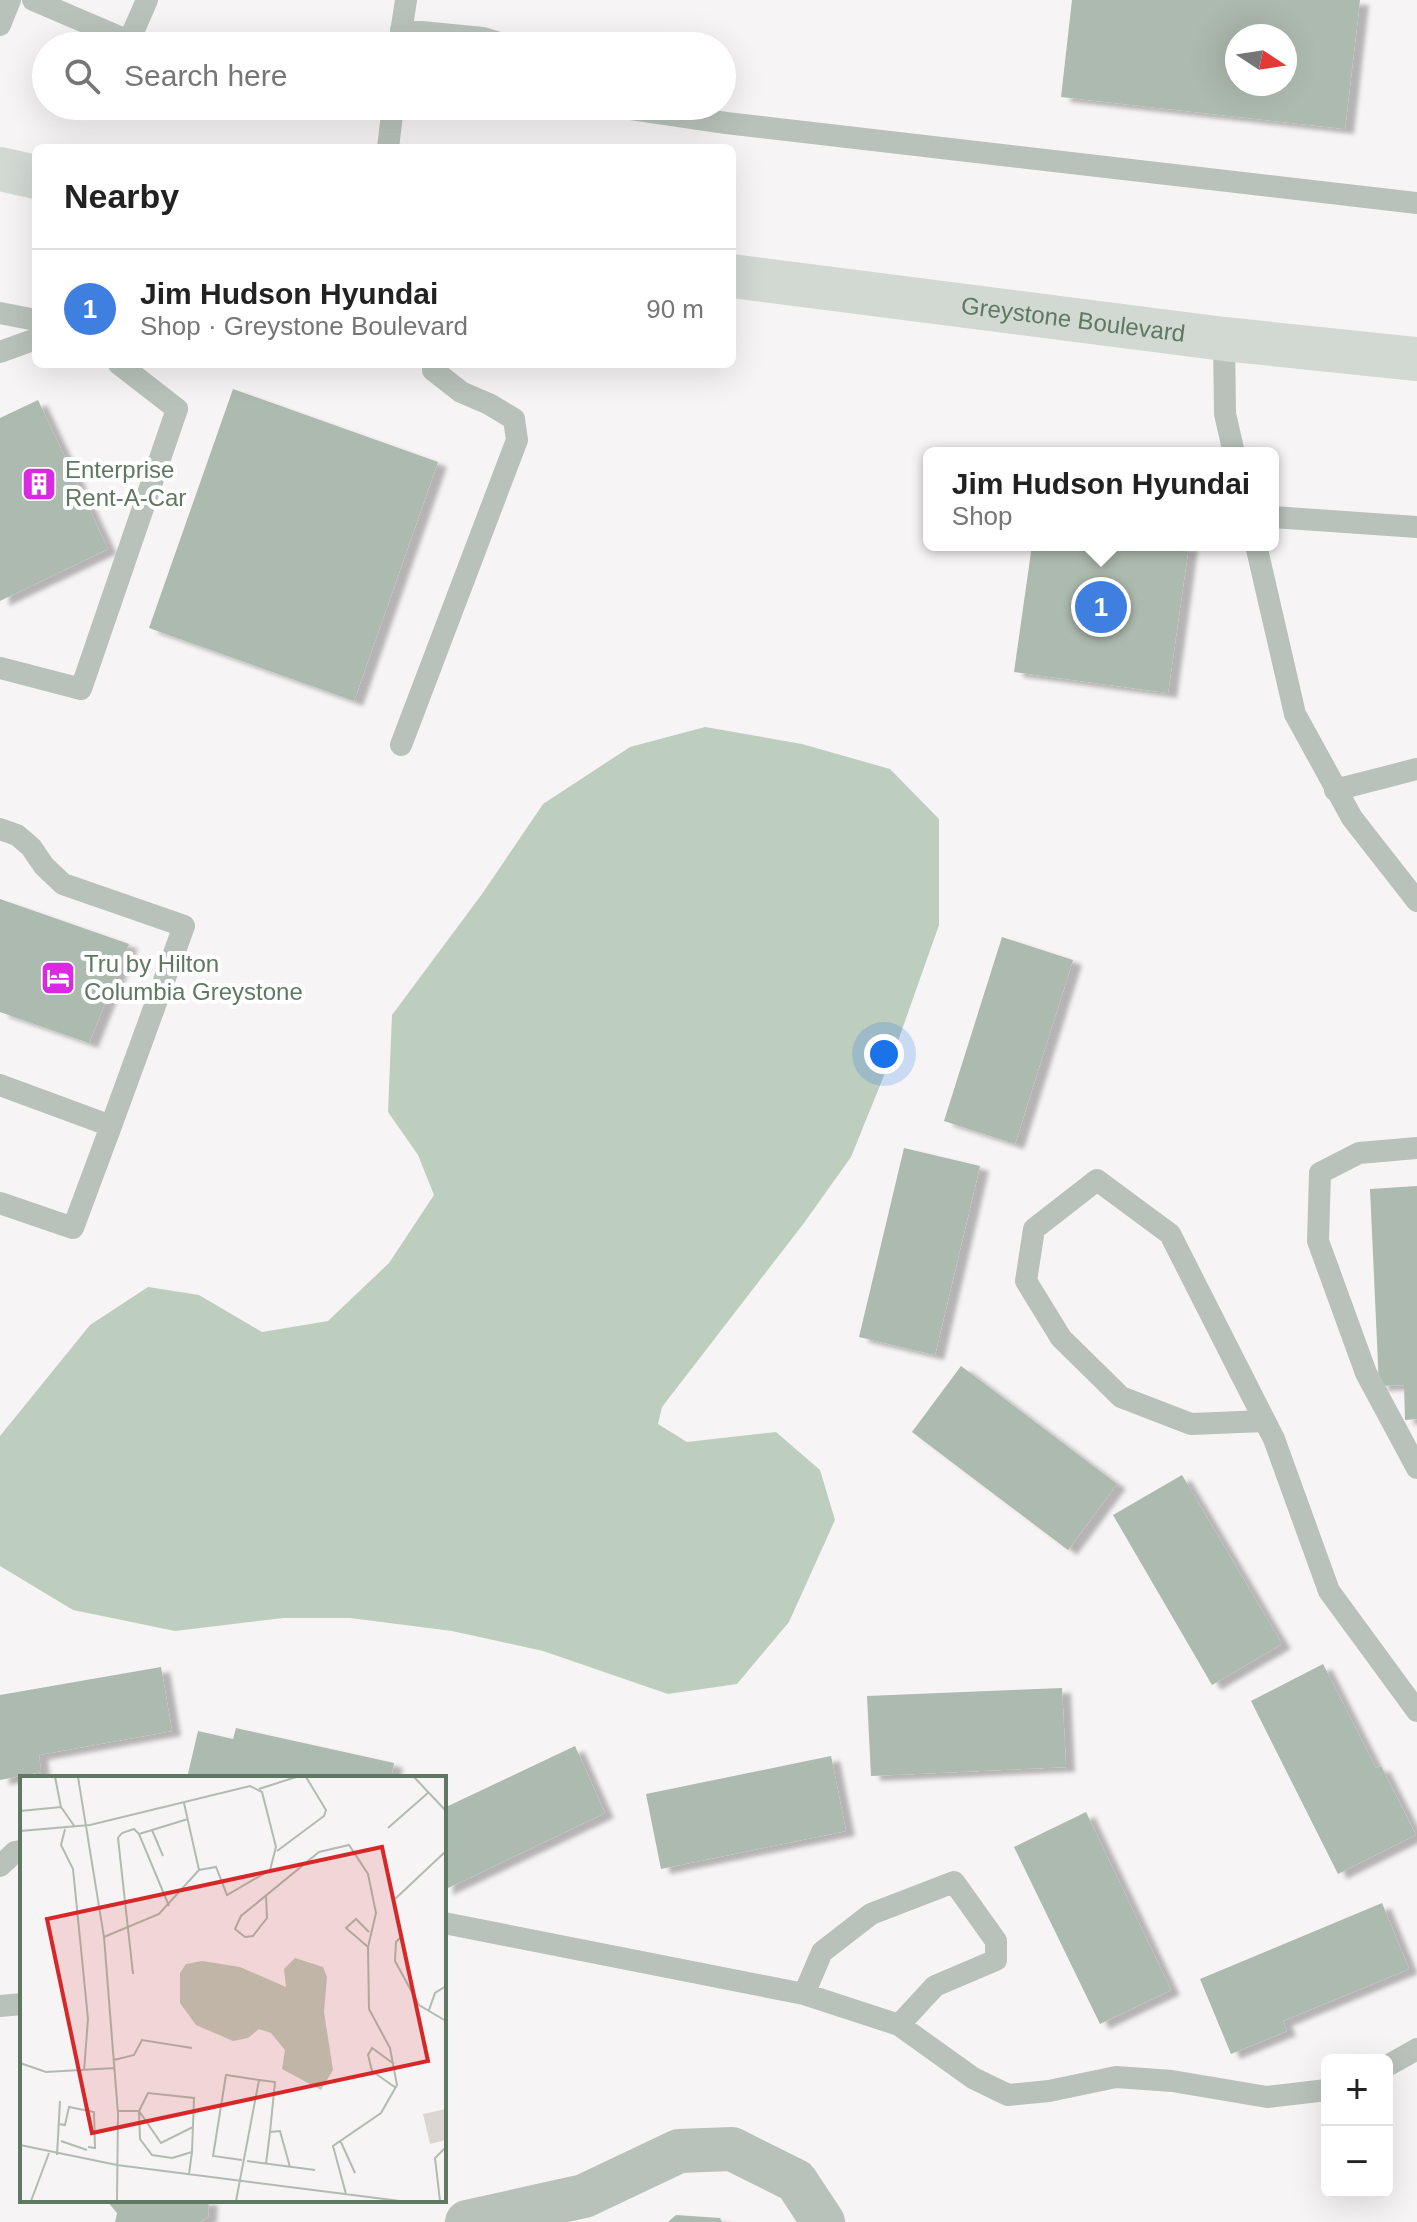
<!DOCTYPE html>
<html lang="en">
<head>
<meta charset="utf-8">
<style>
	:root { --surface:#fff; --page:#f6f6f6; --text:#222; --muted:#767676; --line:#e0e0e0; --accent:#da29e2 }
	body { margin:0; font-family:Arial,sans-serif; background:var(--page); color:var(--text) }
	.controls { position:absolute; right:24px; bottom:24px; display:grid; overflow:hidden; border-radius:12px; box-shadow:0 8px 32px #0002 }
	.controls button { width:72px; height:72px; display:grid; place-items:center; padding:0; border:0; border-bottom:2px solid var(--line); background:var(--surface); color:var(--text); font:40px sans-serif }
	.compass { position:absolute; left:1225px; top:24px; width:72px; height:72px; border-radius:50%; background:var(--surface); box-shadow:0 8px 32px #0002; rotate:102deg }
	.you { position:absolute; left:884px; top:1054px; width:28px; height:28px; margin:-20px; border:6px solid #fff; border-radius:50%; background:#1a73e8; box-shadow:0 0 0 12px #1a73e833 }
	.badge { display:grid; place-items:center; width:52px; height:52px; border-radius:50%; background:var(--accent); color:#fff; font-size:26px; font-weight:700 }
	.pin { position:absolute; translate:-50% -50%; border:4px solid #fff; box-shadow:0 2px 8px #0006 }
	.popup { position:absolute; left:923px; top:447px; width:356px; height:104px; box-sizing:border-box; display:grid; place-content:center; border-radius:12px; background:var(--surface); filter:drop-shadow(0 2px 6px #0005); font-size:26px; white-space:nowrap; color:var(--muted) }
	.popup b { font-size:30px; color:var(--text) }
	.popup::after { content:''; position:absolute; left:50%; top:100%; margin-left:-16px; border:16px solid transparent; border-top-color:var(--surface) }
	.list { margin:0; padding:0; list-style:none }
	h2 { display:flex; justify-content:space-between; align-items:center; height:104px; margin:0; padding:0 32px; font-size:34px }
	h2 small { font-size:26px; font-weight:400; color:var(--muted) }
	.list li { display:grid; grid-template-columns:52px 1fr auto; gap:24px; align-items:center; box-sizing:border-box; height:120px; padding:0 32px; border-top:2px solid var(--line) }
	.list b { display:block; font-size:30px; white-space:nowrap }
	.list p { margin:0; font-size:26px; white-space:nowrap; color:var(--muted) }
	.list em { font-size:26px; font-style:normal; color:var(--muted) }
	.icon { flex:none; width:44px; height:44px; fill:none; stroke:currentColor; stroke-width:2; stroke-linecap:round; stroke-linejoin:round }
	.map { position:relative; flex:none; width:1417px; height:2222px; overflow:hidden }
	.search { position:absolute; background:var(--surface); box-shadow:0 8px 32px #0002; left:32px; top:32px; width:704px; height:88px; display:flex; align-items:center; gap:20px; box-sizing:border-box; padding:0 28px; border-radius:44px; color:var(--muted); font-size:30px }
	.panel { position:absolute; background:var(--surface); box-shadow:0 8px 32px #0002; left:32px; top:144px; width:704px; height:224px; border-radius:12px }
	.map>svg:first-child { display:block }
	.water { fill:#becebe }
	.building { fill:#adbaaf; fill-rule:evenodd; filter:url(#shadow) }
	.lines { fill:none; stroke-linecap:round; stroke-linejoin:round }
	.lane { stroke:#b8c2ba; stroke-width:22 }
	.street { stroke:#b8c2ba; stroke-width:44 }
	.secondary { stroke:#d2d9d3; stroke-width:44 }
	.labels { text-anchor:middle; stroke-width:8; stroke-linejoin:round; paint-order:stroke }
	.street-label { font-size:24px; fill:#5e7862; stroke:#fff }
	.poi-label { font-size:24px; fill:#5e7862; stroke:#fff; text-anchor:start }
	.inset-road { fill:none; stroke:#b1bbb1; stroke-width:2 }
	.view { fill:#d62828; fill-opacity:0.15; stroke:#d62828; stroke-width:4 }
	.inset-edge { fill:none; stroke:#5e7862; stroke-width:4 }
</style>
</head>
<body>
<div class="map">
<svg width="1417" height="2222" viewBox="0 0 1417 2222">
	<defs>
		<filter id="shadow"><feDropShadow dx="9" dy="5" stdDeviation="2" flood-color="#0004"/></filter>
	</defs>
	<rect width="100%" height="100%" fill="#f7f4f5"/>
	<path class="water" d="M705,727L802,744L890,769L939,819V925L898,1041L851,1157L804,1223L662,1407L658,1424L687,1442L776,1432L820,1470L835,1520L789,1622L737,1684L668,1694L543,1651L452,1631L350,1618H283L175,1631L73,1610L0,1566V1436L90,1325L148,1287L199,1295L262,1332L328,1321L389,1263L434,1195L418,1155L388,1112L392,1015L482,894L543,804L630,747Z"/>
	<path class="building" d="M1072,0H1360L1345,129L1061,97ZM1237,36H1285V84H1237Z
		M233,389L438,462L354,701L149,628Z
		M38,400L108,549L0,601V418Z
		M1032,545H1189L1168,693L1014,672Z
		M0,899L129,944L89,1043L0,1012Z
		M1002,937L1073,960L1015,1144L944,1121Z
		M904,1148L980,1166L935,1355L859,1337Z
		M1417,1186V1419L1405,1420L1404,1385L1379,1386L1370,1189Z
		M961,1366L1117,1484L1068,1550L912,1432Z
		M1182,1475L1282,1644L1212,1685L1113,1515Z
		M1323,1664L1376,1768L1381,1766L1416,1835L1338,1874L1251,1701Z
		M161,1667L172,1731L39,1755L41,1772L0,1780V1695Z
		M1062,1688L1066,1767L871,1776L867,1696Z
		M236,1728L394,1763L391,1778H187L198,1731L233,1739Z
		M575,1746L605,1813L444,1890V1808Z
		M831,1756L846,1831L661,1869L646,1794Z
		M1086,1812L1171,1990L1100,2024L1014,1847Z
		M1382,1903L1409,1969L1283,2021L1287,2031L1231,2054L1200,1979Z
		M106,2200H209L208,2217L200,2222H115L117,2213Z
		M676,2215L720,2218L722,2222H668Z"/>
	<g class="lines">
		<path class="lane" d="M33,0L129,41L147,0
			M0,25L10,0
			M401,30L483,38L509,46
			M399,46L406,0
			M611,106L726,123L1417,203
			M388,148L393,106
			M0,313L36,320
			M1224,339L1225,414L1234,453
			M0,352L36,339
			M1273,517L1417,527
			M1256,545L1295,714L1352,818L1417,901
			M0,668L81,689L177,409L119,364
			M401,745L517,440L514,419L489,404L461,392L433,370V364
			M1335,790L1417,769
			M0,829L17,835L31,847L44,866L63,884L184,926L111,1126L0,1085
			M1417,1148L1359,1153L1320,1173L1318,1241L1366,1373L1417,1468
			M0,1203L73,1228L111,1126
			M1265,1421L1191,1424L1121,1397L1061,1338L1026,1281L1034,1229L1097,1180L1170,1234L1274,1439L1329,1591L1417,1711
			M0,1866L15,1852L22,1851
			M444,1923L804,1994L899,2025L973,2078L1008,2095L1049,2091L1116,2077L1172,2081L1267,2097L1327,2090
			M804,1994L822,1952L871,1914L954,1882L996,1941V1960L935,1986L899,2025
			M0,2006L22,2004
			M1387,2066L1417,2049"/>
		<path class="street" d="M467,2222L584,2196L679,2151L732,2149L796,2181L823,2222"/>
		<g class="secondary">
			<path d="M0,169L36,177"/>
			<path id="s1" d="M732,276L1224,339L1417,359"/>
		</g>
	</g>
	<defs>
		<g id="building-square" transform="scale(1.8)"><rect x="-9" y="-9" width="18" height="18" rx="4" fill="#da29e2" stroke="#fff"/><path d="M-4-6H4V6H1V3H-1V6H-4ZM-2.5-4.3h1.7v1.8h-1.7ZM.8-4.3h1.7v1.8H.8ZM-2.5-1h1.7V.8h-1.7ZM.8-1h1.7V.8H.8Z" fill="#fff"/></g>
		<g id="hotel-square" transform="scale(1.8)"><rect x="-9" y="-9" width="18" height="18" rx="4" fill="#da29e2" stroke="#fff"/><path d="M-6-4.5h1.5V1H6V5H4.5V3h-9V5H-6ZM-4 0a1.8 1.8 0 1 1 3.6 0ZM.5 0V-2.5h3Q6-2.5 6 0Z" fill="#fff"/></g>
	</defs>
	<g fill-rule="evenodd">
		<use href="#building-square" x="39" y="484"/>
		<use href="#hotel-square" x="58" y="978"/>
	</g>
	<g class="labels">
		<g class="street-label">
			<text dy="8" stroke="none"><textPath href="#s1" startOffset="344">Greystone Boulevard</textPath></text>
		</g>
		<g class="poi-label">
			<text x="65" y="478">Enterprise<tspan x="65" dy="28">Rent-A-Car</tspan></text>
			<text x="84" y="972">Tru by Hilton<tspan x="84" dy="28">Columbia Greystone</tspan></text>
		</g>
	</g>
	<g transform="translate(20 1776)">
		<rect width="426" height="426" fill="#f7f4f5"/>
		<path d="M426,333V364L410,368L403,338Z" fill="#dcd6d3"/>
		<path d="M275,182L303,191L307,201L304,236L313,294L301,314L262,293L265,274L251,257L239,253L228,262L213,265L176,249L160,227V197L166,188L182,185L220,191L266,211L264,193Z" fill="#becebe"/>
		<path class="inset-road" d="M35,1L41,31M58,1L84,161L98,338L97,425M394,1L426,35M239,13L276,1M164,27L179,94M0,35L41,31L55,51M368,52L409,16M45,53L41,69L53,93L68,243L64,295M132,54L143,80M0,55L70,49L230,10L242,16L256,71L250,94L207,119L196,91L179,94L139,138L84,161M119,58L168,43M257,75L304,40L306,34L286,1M246,120L247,142L233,160L225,161L215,153L221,140L299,76L329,69L348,98L356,137L348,171L349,233L370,272L377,309L361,337L313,370L326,418M375,123L426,75M383,159L376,166L375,185L399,229L426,245M348,171L326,152L336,143L349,156M113,198L98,62L102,57L114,53L119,58L149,130M409,234L415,217L426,210M94,284L114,279L122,264L172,272M0,287L26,296L95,292M374,288L352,272L348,279L352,295L376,312M239,304L255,306L250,356M98,335H119L120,363L132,379L152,382L172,376L169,398M39,348L45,349L49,331L74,336L75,372L68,371M320,364L335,397M41,365L67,374M0,369L97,389L380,425M172,376L174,322L128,317L119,335L141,367L173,351M37,379L40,325M227,385L295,394M246,388L250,356L260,355L270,391M11,425L29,377M216,425L239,304L206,299L193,380L222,384M420,425L415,382L426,371"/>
		<path class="view" d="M362,71L408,285L72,357L27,143Z"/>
		<rect width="426" height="426" class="inset-edge"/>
	</g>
</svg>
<div class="controls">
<button>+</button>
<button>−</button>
</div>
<svg class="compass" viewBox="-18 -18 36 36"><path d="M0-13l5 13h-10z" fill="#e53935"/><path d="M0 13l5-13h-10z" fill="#767676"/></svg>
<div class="you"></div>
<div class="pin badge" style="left:1101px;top:607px;background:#3f7fe0">1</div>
<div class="popup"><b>Jim Hudson Hyundai</b>Shop</div>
<div class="search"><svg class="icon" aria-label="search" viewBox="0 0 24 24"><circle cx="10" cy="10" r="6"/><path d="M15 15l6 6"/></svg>Search here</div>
<section class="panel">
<h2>Nearby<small></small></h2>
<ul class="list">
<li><span class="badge" style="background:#3f7fe0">1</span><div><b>Jim Hudson Hyundai</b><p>Shop · Greystone Boulevard</p></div><em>90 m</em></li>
</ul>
</section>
</div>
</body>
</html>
